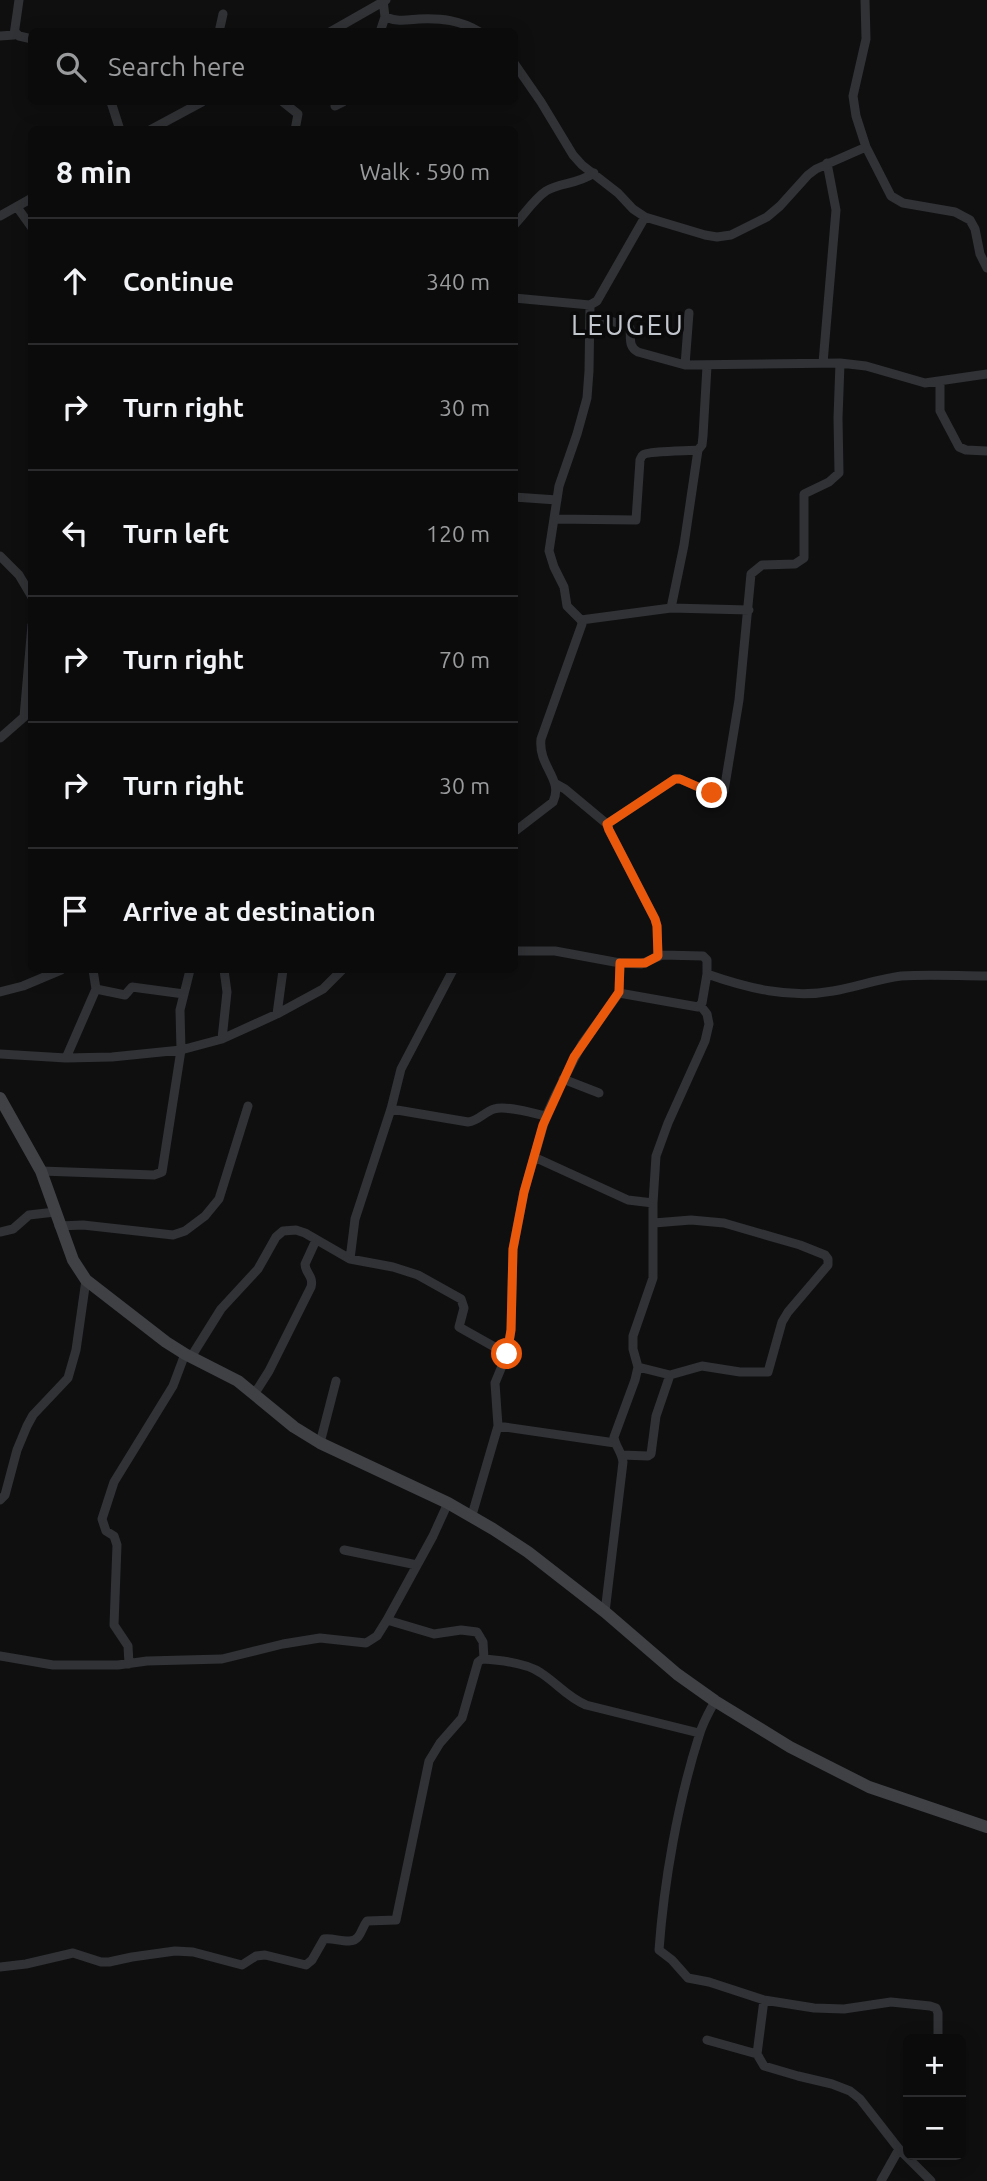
<!DOCTYPE html>
<html lang="en">
<head>
<meta charset="utf-8">
<style>
	:root { --surface:#0b0b0c; --page:#141415; --text:#f1f3f6; --muted:#9a9b9d; --line:#2b2b2d }
	body { margin:0; font-family:Ubuntu,sans-serif; background:var(--page); color:var(--text) }
	.controls { position:absolute; right:21px; bottom:21px; display:grid; overflow:hidden; border-radius:10px; box-shadow:0 4px 18px #0003 }
	.controls button { width:63px; height:63px; display:grid; place-items:center; padding:0; border:0; border-bottom:2px solid var(--line); background:var(--surface); color:var(--text); font:35px sans-serif }
	.stop { position:absolute; width:21px; height:21px; margin:-16px; border:5px solid #ea580c; border-radius:50%; background:#fff }
	.stop.end { background:#ea580c; border-color:#fff; box-shadow:0 2px 7px #0008 }
	.list { margin:0; padding:0; list-style:none }
	h2 { display:flex; justify-content:space-between; align-items:center; height:91px; margin:0; padding:0 28px; font-size:30px }
	h2 small { font-size:23px; font-weight:400; color:var(--muted) }
	.list li { display:grid; grid-template-columns:46px 1fr auto; gap:21px; align-items:center; box-sizing:border-box; height:126px; padding:0 28px; border-top:2px solid var(--line) }
	.list b { display:block; font-size:26px; white-space:nowrap }
	.list em { font-size:23px; font-style:normal; color:var(--muted) }
	.icon { flex:none; width:38px; height:38px; fill:none; stroke:currentColor; stroke-width:2; stroke-linecap:round; stroke-linejoin:round }
	.map { position:relative; flex:none; width:987px; height:2181px; overflow:hidden }
	.search { position:absolute; background:var(--surface); box-shadow:0 4px 18px #0003; left:28px; top:28px; width:490px; height:77px; display:flex; align-items:center; gap:18px; box-sizing:border-box; padding:0 24px; border-radius:10px; color:var(--muted); font-size:26px }
	.panel { position:absolute; background:var(--surface); box-shadow:0 4px 18px #0003; left:28px; top:126px; width:490px; height:847px; border-radius:10px }
	.map>svg:first-child { display:block }
	.lines { fill:none; stroke-linecap:round; stroke-linejoin:round }
	.street { stroke:#303235; stroke-width:9 }
	.secondary { stroke:#3f4145; stroke-width:12 }
	.route { stroke:#ea580c; stroke-width:9 }
	.labels { text-anchor:middle; stroke-width:7; stroke-linejoin:round; paint-order:stroke }
	.quarter-label { font-size:28px; letter-spacing:2px; fill:#c2c6cd; stroke:#0a0a0b }
</style>
</head>
<body>
<div class="map">
<svg width="987" height="2181" viewBox="0 0 987 2181">
	<rect width="100%" height="100%" fill="#0f0f10"/>
	<g class="lines">
		<path class="street" d="M19,0L14,35L16,33L19,36L32,39
			M383,0L385,17C398,22 406,20 419,19C441,18 460,20 480,32
			M865,0L866,39L853,96L856,116L866,147L891,196L903,203L955,212L970,220L975,229L980,254L987,268
			M219,32L223,14
			M330,32L386,0
			M380,32L385,17
			M0,36L14,35
			M514,63L541,102L573,155L582,165L618,193L633,209L645,217L705,235L717,237L731,235L767,217L780,206L808,175L816,169L866,147
			M111,102L120,130
			M283,102L298,114L295,130
			M335,106L343,102
			M150,130L202,102
			M17,207L32,228
			M0,216L32,198
			M514,225C524,215 534,199 546,191C561,182 576,185 594,173
			M514,298L590,305L597,301L645,217
			M590,316L626,325L630,328C631,338 628,347 638,352L685,365L840,363L866,366L925,383L987,374
			M823,363L836,210L827,163
			M685,365L689,313
			M940,382V411L959,447L966,450L987,451
			M514,497L557,500
			M554,519L636,520L640,460C641,458 641,456 643,455C647,451 689,451 698,450
			M0,556L19,575L32,597
			M671,608L684,545L698,450L702,445L703,436L707,366
			M581,620L671,608L749,610
			M0,738L24,717L32,625
			M556,784L565,789L607,824L609,830L655,919L657,926L658,956
			M607,824L675,779H680L712,793H722L724,791L739,700L751,574L762,565L795,564L804,558V494L829,482L839,473L838,418L840,363
			M514,832L553,802C564,779 538,767 541,739L582,624L581,620L567,606L564,587L554,567L549,551L559,486L577,434L587,398L589,371L590,305
			M514,951H555L620,963L641,964L662,955L703,956L707,960V974C747,988 790,999 833,991C856,987 878,979 901,976C929,974 959,976 987,976
			M93,970L96,989
			M0,992L23,986L61,970
			M619,993L698,1007L702,1003L707,974
			M277,1014L283,970
			M222,1039L227,992L224,970
			M0,1054L66,1058L112,1057L181,1050L222,1039L277,1014L323,989L342,970
			M66,1058L96,989L125,995L132,987L184,994
			M563,1079L599,1093
			M391,1109L468,1122C479,1121 484,1112 494,1109C506,1105 532,1113 546,1116
			M534,1157L628,1200L653,1203
			M41,1171L154,1175L162,1172L181,1050L180,1010L190,970
			M59,1226L83,1225L173,1235L185,1231L205,1216L219,1199L248,1106
			M0,1232L13,1229L29,1215L55,1212
			M350,1259L355,1219L391,1109L401,1069L453,970
			M191,1357L221,1309L258,1269L276,1237L283,1231L296,1230L305,1233L350,1259L393,1267L418,1275L461,1299L464,1308L459,1327L507,1354
			M638,1367L670,1375L702,1366L740,1372H768L782,1322L788,1312L828,1265V1259L825,1255L800,1245L724,1223L691,1220L654,1223
			M255,1393L269,1371L311,1287C314,1276 305,1273 305,1264L316,1240
			M498,1426L615,1443
			M320,1443L336,1381
			M622,1455L648,1456L651,1454L656,1416L670,1375
			M0,1500L5,1495L17,1450L27,1426L33,1415L68,1378L76,1350L86,1280
			M472,1515L498,1426L495,1383L507,1354L511,1330L513,1249L524,1192L546,1116L555,1096L582,1044L619,993L620,963
			M344,1550L417,1565
			M605,1612L623,1462C622,1452 615,1446 614,1437L635,1380L638,1367L633,1349V1336L653,1278V1203L656,1156L668,1123L705,1041L709,1024L707,1014L700,1005
			M387,1620L434,1634L461,1630L477,1632L483,1642L484,1659
			M0,1656L53,1665H118L147,1661L222,1659L283,1644L320,1638L366,1643L377,1636L387,1620L433,1536L448,1503
			M129,1664L128,1646L114,1625L117,1545L114,1536L106,1531L102,1519L114,1482L173,1386L185,1354
			M715,1701C709,1712 702,1724 699,1736C678,1802 664,1881 659,1950L672,1960L688,1978L709,1982L764,2000L757,2054L764,2066L798,2076L832,2084L850,2091L860,2099L899,2149L931,2181
			M0,1967L26,1964L73,1953L101,1962H109L132,1957L175,1951L193,1952L242,1965L256,1956L265,1955L306,1965L312,1960L324,1939C334,1937 351,1946 358,1937C362,1932 363,1926 367,1921L396,1920L429,1761L440,1743L462,1718L478,1662L482,1659C499,1660 527,1663 541,1673C558,1684 567,1697 586,1705L699,1733
			M764,2000L814,2008L844,2009L891,2002L930,2006L936,2008L938,2013V2039
			M707,2040L757,2054
			M881,2181L899,2149"/>
		<path class="secondary" d="M0,1098L41,1171L73,1260L86,1280L166,1342L185,1354L238,1381L294,1427L320,1443L448,1503L493,1529L528,1552L605,1612L677,1674L715,1701L790,1747L869,1787L987,1827"/>
	</g>
	<g class="lines">
		<path class="route" d="M507,1354L511,1330L513,1249L524,1192L543,1125L574,1057L619,992L620,963H645L658,956L657,926L655,919L609,830L607,824L675,779H680L712,793"/>
	</g>
	<g class="labels">
		<g class="quarter-label">
			<text x="628" y="335">LEUGEU</text>
		</g>
	</g>
</svg>
<div class="controls">
<button>+</button>
<button>−</button>
</div>
<div class="stop" style="left:507px;top:1354px"></div>
<div class="stop end" style="left:712px;top:793px"></div>
<div class="search"><svg class="icon" aria-label="search" viewBox="0 0 24 24"><circle cx="10" cy="10" r="6"/><path d="M15 15l6 6"/></svg>Search here</div>
<section class="panel">
<h2>8 min<small>Walk · 590 m</small></h2>
<ul class="list">
<li><svg class="icon" aria-label="ahead" viewBox="0 0 24 24"><path d="M12 20V5M6 11l6-6 6 6"/></svg><div><b>Continue</b></div><em>340 m</em></li>
<li><svg class="icon" aria-label="right" viewBox="0 0 24 24"><path d="M7 20v-9h11M14 6l5 5-5 5"/></svg><div><b>Turn right</b></div><em>30 m</em></li>
<li><svg class="icon" aria-label="left" viewBox="0 0 24 24"><path d="M17 20v-9H6M10 6l-5 5 5 5"/></svg><div><b>Turn left</b></div><em>120 m</em></li>
<li><svg class="icon" aria-label="right" viewBox="0 0 24 24"><path d="M7 20v-9h11M14 6l5 5-5 5"/></svg><div><b>Turn right</b></div><em>70 m</em></li>
<li><svg class="icon" aria-label="right" viewBox="0 0 24 24"><path d="M7 20v-9h11M14 6l5 5-5 5"/></svg><div><b>Turn right</b></div><em>30 m</em></li>
<li><svg class="icon" aria-label="arrive" viewBox="0 0 24 24"><path d="M6 21V4h12l-3 4 3 4H6"/></svg><div><b>Arrive at destination</b></div></li>
</ul>
</section>
</div>
</body>
</html>
